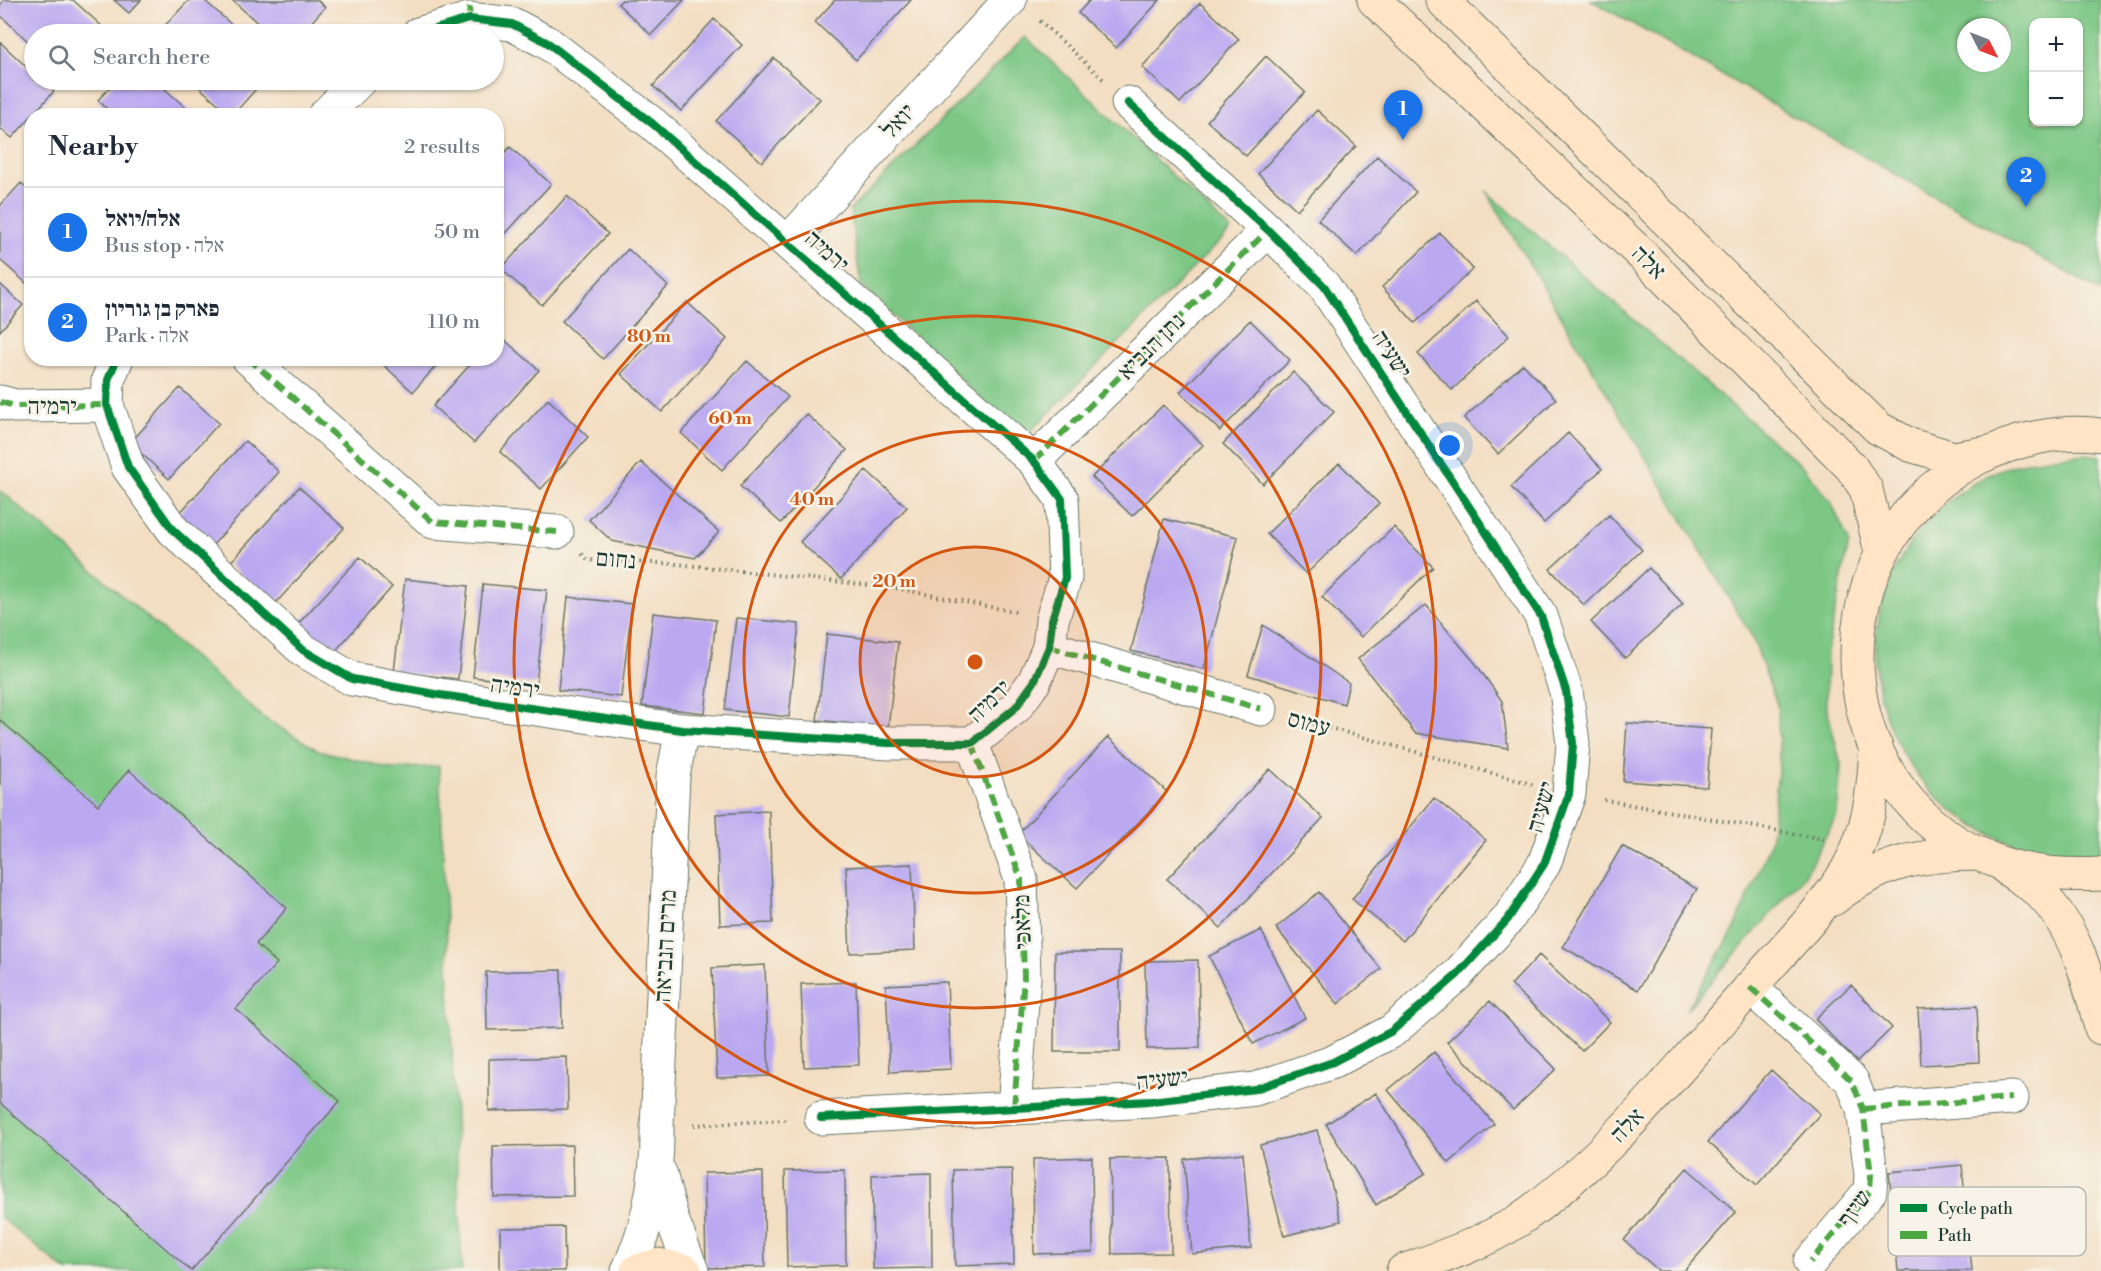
<!DOCTYPE html>
<html lang="en">
<head>
<meta charset="utf-8">
<style>
	:root { --surface:#fff; --page:#f2f2f3; --text:#1f2937; --muted:#747a83; --line:#e0e1e3; --accent:#1a73e8 }
	body { margin:0; font-family:"Libre Bodoni","Frank Ruhl Libre",serif; background:var(--page); color:var(--text) }
	.controls { position:absolute; right:18px; top:18px; display:grid; overflow:hidden; border-radius:12px; box-shadow:0 2px 4px #0004 }
	.controls button { width:54px; height:54px; display:grid; place-items:center; padding:0; border:0; border-bottom:2px solid var(--line); background:var(--surface); color:var(--text); font:30px sans-serif }
	.compass { position:absolute; left:1957px; top:18px; width:54px; height:54px; border-radius:50%; background:var(--surface); box-shadow:0 2px 4px #0004; rotate:132deg }
	.you { position:absolute; left:1450px; top:446px; width:21px; height:21px; margin:-15px; border:4px solid #fff; border-radius:50%; background:#1a73e8; box-shadow:0 0 0 9px #1a73e833 }
	.badge { display:grid; place-items:center; width:39px; height:39px; border-radius:50%; background:var(--accent); color:#fff; font-size:20px; font-weight:700 }
	.pin { position:absolute; translate:-50% -50px; filter:drop-shadow(0 2px 3px #0008) }
	.pin::after { content:''; position:absolute; top:32px; width:21px; height:18px; background:inherit; clip-path:polygon(0 0,100% 0,50% 100%) }
	.list { margin:0; padding:0; list-style:none }
	h2 { display:flex; justify-content:space-between; align-items:center; height:78px; margin:0; padding:0 24px; font-size:26px }
	h2 small { font-size:20px; font-weight:400; color:var(--muted) }
	.list li { display:grid; grid-template-columns:39px 1fr auto; gap:18px; align-items:center; box-sizing:border-box; height:90px; padding:0 24px; border-top:2px solid var(--line) }
	.list b { display:block; font-size:22px; white-space:nowrap }
	.list p { margin:0; font-size:20px; white-space:nowrap; color:var(--muted) }
	.list em { font-size:20px; font-style:normal; color:var(--muted) }
	.icon { flex:none; width:33px; height:33px; fill:none; stroke:currentColor; stroke-width:2; stroke-linecap:round; stroke-linejoin:round }
	.map { position:relative; flex:none; width:2101px; height:1271px; overflow:hidden }
	.search { position:absolute; background:var(--surface); box-shadow:0 2px 4px #0004; left:24px; top:24px; width:480px; height:66px; display:flex; align-items:center; gap:15px; box-sizing:border-box; padding:0 21px; border-radius:33px; color:var(--muted); font-size:22px }
	.panel { position:absolute; background:var(--surface); box-shadow:0 2px 4px #0004; left:24px; top:108px; width:480px; height:258px; border-radius:24px }
	.map>svg:first-child { display:block }
	.green { fill:#7dc785; stroke:#4e825c; stroke-width:1.5; fill-rule:evenodd }
	.building { fill:#baa8f1 }
	.lines { fill:none; stroke-linecap:round; stroke-linejoin:round }
	.street-casing { stroke:#697566; stroke-width:35 }
	.secondary-casing { stroke:#697566; stroke-width:35 }
	.path { stroke:#697566; stroke-width:4; stroke-dasharray:1.5 4.5; stroke-linecap:butt }
	.street { stroke:#fff; stroke-width:33 }
	.secondary { stroke:#ffe4c6; stroke-width:33 }
	.quiet { stroke:#4fa644; stroke-width:6; stroke-dasharray:12 6; stroke-linecap:butt }
	.cycleway-casing { stroke:#f7f3e8; stroke-width:11 }
	.cycleway { stroke:#00873e; stroke-width:8 }
	.ring { fill:none; stroke:#d45610; stroke-width:3 }
	.labels { text-anchor:middle; stroke-width:5; stroke-linejoin:round; paint-order:stroke }
	.street-label { font-size:24px; fill:#1f3d34; stroke:#f7f3e8 }
	.key { fill:#f7f3e8; stroke:#b6bcb2; stroke-width:1.5 }
	.key-label { font-size:16px; fill:#1f3d34 }
	.centre { fill:#d45610; stroke:#f7f3e8; stroke-width:3 }
	.ring-label { font-size:18px; text-anchor:middle; font-weight:bold; fill:#d45610; stroke:#f7f3e8; stroke-width:5; stroke-linejoin:round; paint-order:stroke }
</style>
</head>
<body>
<div class="map">
<svg width="2101" height="1271" viewBox="0 0 2101 1271">
	<rect width="100%" height="100%" fill="#f7f3e8"/>
	<filter id="ink" filterUnits="userSpaceOnUse"><feTurbulence type="fractalNoise" baseFrequency=".0167" numOctaves="2"/><feDisplacementMap in="SourceGraphic" scale="12" xChannelSelector="R" yChannelSelector="G"/><feConvolveMatrix kernelMatrix="1 2 1 2 8 2 1 2 1" color-interpolation-filters="sRGB"/></filter>
	<filter id="wash" filterUnits="userSpaceOnUse"><feTurbulence type="fractalNoise" baseFrequency=".008" numOctaves="4" result="noise"/><feDisplacementMap in="SourceGraphic" scale="24" xChannelSelector="R" yChannelSelector="G"/><feGaussianBlur stdDeviation="1.35" result="paint"/><feColorMatrix in="noise" values="0 0 0 0 0 0 0 0 0 0 0 0 0 0 0 0 0 1.4 0 .05"/><feComposite in="paint" operator="in"/></filter>
	<g filter="url(#wash)">
		<rect width="100%" height="100%" fill="#f3dec2"/>
		<path class="green" d="M1591,0H2101V292ZM2034,22H2078V122H2034ZM1966,27H2002V63H1966Z
			M1025,37L1231,230L1023,439L861,285L850,210Z
			M1486,191L1804,468L1830,500L1849,542L1827,650L1826,704L1841,765L1837,815L1805,875L1686,1010L1734,930L1770,843L1779,763L1778,708L1753,638Z
			M2085,454L2101,456V853C1910,870 1799,648 1937,512C1958,492 1986,473 2014,465C2038,458 2061,456 2085,454Z
			M0,490L264,718L318,750L392,769L439,766L462,1271H66L0,1217Z"/>
		<g id="blocks">
			<path class="building" d="M4,0H73L105,29L100,34H34V47L0,15V5Z
				M114,0H141L129,13Z
				M189,0H204L242,34H157Z
				M232,0H317L325,7L301,34H270Z
				M622,0H684L651,35L618,4Z
				M835,0H911L856,60L815,22Z
				M1090,0H1160L1116,48L1078,13Z
				M1200,3L1239,39L1180,103L1142,67Z
				M714,19L742,45L681,111L653,86Z
				M0,42L34,74V80H41L54,91L12,138L0,128Z
				M1266,56L1305,92L1246,156L1207,121Z
				M774,58L820,99L762,162L716,121Z
				M117,80H155L195,116H114L98,100Z
				M191,80H264L232,116Z
				M1317,110L1356,146L1297,210L1258,174Z
				M510,147L551,184L496,244V162Z
				M1377,156L1416,192L1357,256L1318,220Z
				M21,183L32,193V288L0,260V206Z
				M567,196L608,234L542,305L501,269Z
				M1440,233L1473,269L1415,323L1382,287Z
				M628,249L668,286L603,359L562,321Z
				M0,284L23,305L0,331Z
				M1476,301L1509,336L1452,390L1418,354Z
				M687,302L727,339L662,412L621,374Z
				M1250,320L1290,360L1220,431L1180,392Z
				M498,334L539,370L474,443L433,406L476,358H496Z
				M376,358H443L413,392Z
				M747,361L788,397L722,470L681,433Z
				M1523,364L1556,399L1498,454L1464,418Z
				M1293,372L1334,412L1263,484L1223,444Z
				M180,388L219,423L169,479L130,443Z
				M548,399L588,437L541,489L500,452Z
				M1163,405L1203,445L1132,516L1092,477Z
				M806,414L847,450L781,523L740,486Z
				M1568,433L1602,469L1544,523L1511,487Z
				M245,441L279,472L211,547L177,516Z
				M641,462L719,532L695,558L612,541L589,520Z
				M1339,463L1379,504L1306,574L1267,534Z
				M866,470L907,507L841,579L800,542Z
				M299,487L344,528L274,605L229,564Z
				M1609,515L1642,550L1584,605L1550,569Z
				M1164,519L1238,537L1204,669L1131,651Z
				M1394,527L1433,567L1361,637L1322,597Z
				M360,557L392,587L331,656L297,625Z
				M1649,568L1683,604L1625,658L1591,622Z
				M405,579L468,586L458,679L394,672Z
				M483,584L547,590L536,684L473,677Z
				M568,597L632,604L621,697L558,690Z
				M1426,605L1476,664L1502,701L1508,748L1415,733L1358,659Z
				M653,613L716,620L705,713L642,706Z
				M736,618L799,624L789,717L725,710Z
				M1263,625L1349,683L1344,704L1248,675Z
				M827,634L898,642L888,728L817,720Z
				M0,720L98,805L129,770L287,908L256,944L277,963L236,1009L340,1101L191,1271L0,1103Z
				M1627,723L1711,729L1707,787L1623,781Z
				M1108,737L1167,792L1077,888L1018,834Z
				M1270,769L1323,818L1221,928L1167,879Z
				M1434,798L1486,840L1403,941L1352,899Z
				M769,811L773,923L720,925L716,814Z
				M1622,846L1697,889L1638,990L1563,947Z
				M912,864L915,950L850,953L846,867Z
				M1319,892L1381,969L1338,1004L1276,928Z
				M1261,930L1305,1018L1253,1044L1209,956Z
				M1055,952H1120V1052H1054Z
				M1539,955L1610,1022L1582,1051L1511,985Z
				M1198,960L1200,1048L1147,1049L1145,961Z
				M765,965L769,1076L717,1078L712,968Z
				M561,970L562,1028L487,1030L486,972Z
				M856,982L859,1065L804,1067L801,984Z
				M947,982L951,1069L890,1072L886,985Z
				M1851,985L1892,1028L1857,1062L1815,1019Z
				M1490,1001L1556,1069L1513,1110L1447,1042Z
				M1977,1006L1979,1062L1921,1065L1918,1009Z
				M1434,1052L1494,1124L1449,1163L1388,1090Z
				M567,1057L568,1109L489,1111V1059Z
				M1771,1070L1820,1114L1757,1185L1708,1142Z
				M1376,1093L1426,1173L1376,1205L1326,1124Z
				M1317,1130L1341,1221L1284,1236L1260,1145Z
				M572,1145L573,1196L494,1197L493,1146Z
				M1243,1153L1251,1248L1192,1254L1184,1159Z
				M1092,1157L1093,1252L1034,1254L1033,1159Z
				M1170,1158L1171,1253L1112,1254L1110,1159Z
				M1962,1165L1972,1271H1898L1889,1172Z
				M1687,1168L1736,1212L1684,1271H1659L1624,1240Z
				M1012,1169L1014,1264L955,1266L953,1170Z
				M845,1170L846,1265L787,1267L785,1171Z
				M763,1172L765,1267L706,1268L704,1173Z
				M931,1173L932,1268L873,1269L872,1175Z
				M564,1227L565,1271H500V1228Z"/>
		</g>
	</g>
	<g filter="url(#ink)">
		<use href="#blocks" fill-opacity="0" stroke="#697566" stroke-width="1.5"/>
		<g class="lines">
			<g class="street-casing">
				<path id="street" d="M324,116L360,80
					M788,242L1010,0
					M117,358L108,380L107,405L128,467L173,530L303,650L352,679L440,695L682,730L889,743H972L1016,707L1034,682L1049,647L1052,620L1065,578L1062,499L1034,461L653,124L548,43L512,24L469,19L418,34
					M248,358L433,522L557,532
					M0,402L15,406L107,405
					M1034,461L1268,230
					M1049,647L1261,709
					M972,743L1021,879L1024,977L1014,1108
					M1750,987L1852,1081L1863,1109L1871,1175L1870,1191L1810,1262
					M1863,1109L2012,1098
					M821,1118L1151,1101L1255,1089L1333,1062L1392,1031L1457,975L1508,919L1544,864L1569,794L1573,743L1566,691L1541,616L1324,286L1268,230L1128,103
					M660,1173L672,1219L692,1271
					M628,1271C649,1225 658,1177 657,1127L673,776L682,730"/>
			</g>
			<g class="secondary-casing">
				<path id="secondary" d="M1374,0L1641,254L1851,467L1866,489L1881,552
					M1442,0L1878,428L1910,445L1954,458L1984,453
					M2101,435C2058,429 2013,440 1974,460C1809,548 1820,797 1998,862C2032,874 2066,876 2101,874
					M2007,869C2018,877 2031,884 2041,894C2076,929 2089,981 2101,1028
					M1833,899C1880,862 1921,854 1980,854
					M637,1271L659,1265L685,1271
					M1403,1271C1442,1257 1484,1243 1519,1220C1608,1158 1677,1070 1749,989C1782,951 1821,913 1847,870C1869,832 1874,790 1876,747"/>
			</g>
			<path class="path" d="M1040,21L1103,79
				M582,554L588,560L677,564L895,588L1016,612
				M1294,718L1535,785
				M1604,800L1824,839
				M694,1125L785,1120"/>
			<use href="#street" class="street"/>
			<use href="#secondary" class="secondary"/>
			<path class="quiet" d="M469,19L470,0
				M248,358L433,522L557,532
				M0,402L15,406L107,405
				M1034,461L1268,230
				M1049,647L1261,709
				M972,743L1021,879L1024,977L1014,1108
				M1750,987L1852,1081L1863,1109L1871,1175L1870,1191L1810,1262
				M1863,1109L2012,1098"/>
			<g class="cycleway-casing">
				<path id="cycleway" d="M117,358L108,380L107,405L128,467L173,530L303,650L352,679L440,695L682,730L889,743H972L1016,707L1034,682L1049,647L1052,620L1065,578L1062,499L1034,461L653,124L548,43L512,24L469,19L418,34
					M821,1118L1151,1101L1255,1089L1333,1062L1392,1031L1457,975L1508,919L1544,864L1569,794L1573,743L1566,691L1541,616L1324,286L1268,230L1128,103"/>
			</g>
			<use href="#cycleway" class="cycleway"/>
		</g>
	</g>
	<circle cx="975" cy="662" r="115" fill="#d45610" fill-opacity=".12"/>
	<g class="ring">
		<circle cx="975" cy="662" r="115"/>
		<circle cx="975" cy="662" r="231"/>
		<circle cx="975" cy="662" r="346"/>
		<circle cx="975" cy="662" r="461"/>
	</g>
	<g class="labels">
		<g class="street-label">
			<text transform="translate(898 121) rotate(-47)" y="8">יואל</text>
			<text transform="translate(827 251) rotate(42)" y="8">ירמיה</text>
			<text transform="translate(1649 262) rotate(45)" y="8">אלה</text>
			<text transform="translate(1151 346) rotate(-45)" y="8">נתן הנביא</text>
			<text transform="translate(1392 354) rotate(57)" y="8">ישעיה</text>
			<text x="52" y="414">ירמיה</text>
			<text transform="translate(616 559) rotate(5)" y="8">נחום</text>
			<text transform="translate(515 687) rotate(8)" y="8">ירמיה</text>
			<text transform="translate(989 701) rotate(-44)" y="8">ירמיה</text>
			<text transform="translate(1309 723) rotate(15)" y="8">עמוס</text>
			<text transform="translate(1541 807) rotate(-74)" y="8">ישעיה</text>
			<text transform="translate(1022 922) rotate(-92)" y="8">מלאכי</text>
			<text transform="translate(665 946) rotate(-87)" y="8">מרים הנביאה</text>
			<text transform="translate(1162 1079) rotate(-6)" y="8">ישעיה</text>
			<text transform="translate(1627 1125) rotate(-46)" y="8">אלה</text>
			<text transform="translate(1854 1208) rotate(-54)" y="8">שיזף</text>
		</g>
	</g>
	<rect x="1888" y="1187" width="198" height="69" rx="9" class="key"/>
	<rect x="1900" y="1204" width="27" height="8" fill="#00873e"/>
	<rect x="1900" y="1231" width="27" height="8" fill="#4fa644"/>
	<g class="key-label">
		<text x="1938" y="1214">Cycle path</text>
		<text x="1938" y="1241">Path</text>
	</g>
	<circle cx="975" cy="662" r="9" class="centre"/>
	<g class="ring-label">
		<text x="649" y="342">80 m</text>
		<text x="730" y="424">60 m</text>
		<text x="812" y="505">40 m</text>
		<text x="894" y="587">20 m</text>
	</g>
</svg>
<div class="controls">
<button>+</button>
<button>−</button>
</div>
<svg class="compass" viewBox="-18 -18 36 36"><path d="M0-13l5 13h-10z" fill="#e53935"/><path d="M0 13l5-13h-10z" fill="#747a83"/></svg>
<div class="you"></div>
<div class="pin badge" style="left:1403px;top:140px">1</div>
<div class="pin badge" style="left:2026px;top:207px">2</div>
<div class="search"><svg class="icon" aria-label="search" viewBox="0 0 24 24"><circle cx="10" cy="10" r="6"/><path d="M15 15l6 6"/></svg>Search here</div>
<section class="panel">
<h2>Nearby<small>2 results</small></h2>
<ul class="list">
<li><span class="badge">1</span><div><b>אלה/יואל</b><p>Bus stop · אלה</p></div><em>50 m</em></li>
<li><span class="badge">2</span><div><b>פארק בן גוריון</b><p>Park · אלה</p></div><em>110 m</em></li>
</ul>
</section>
</div>
</body>
</html>
